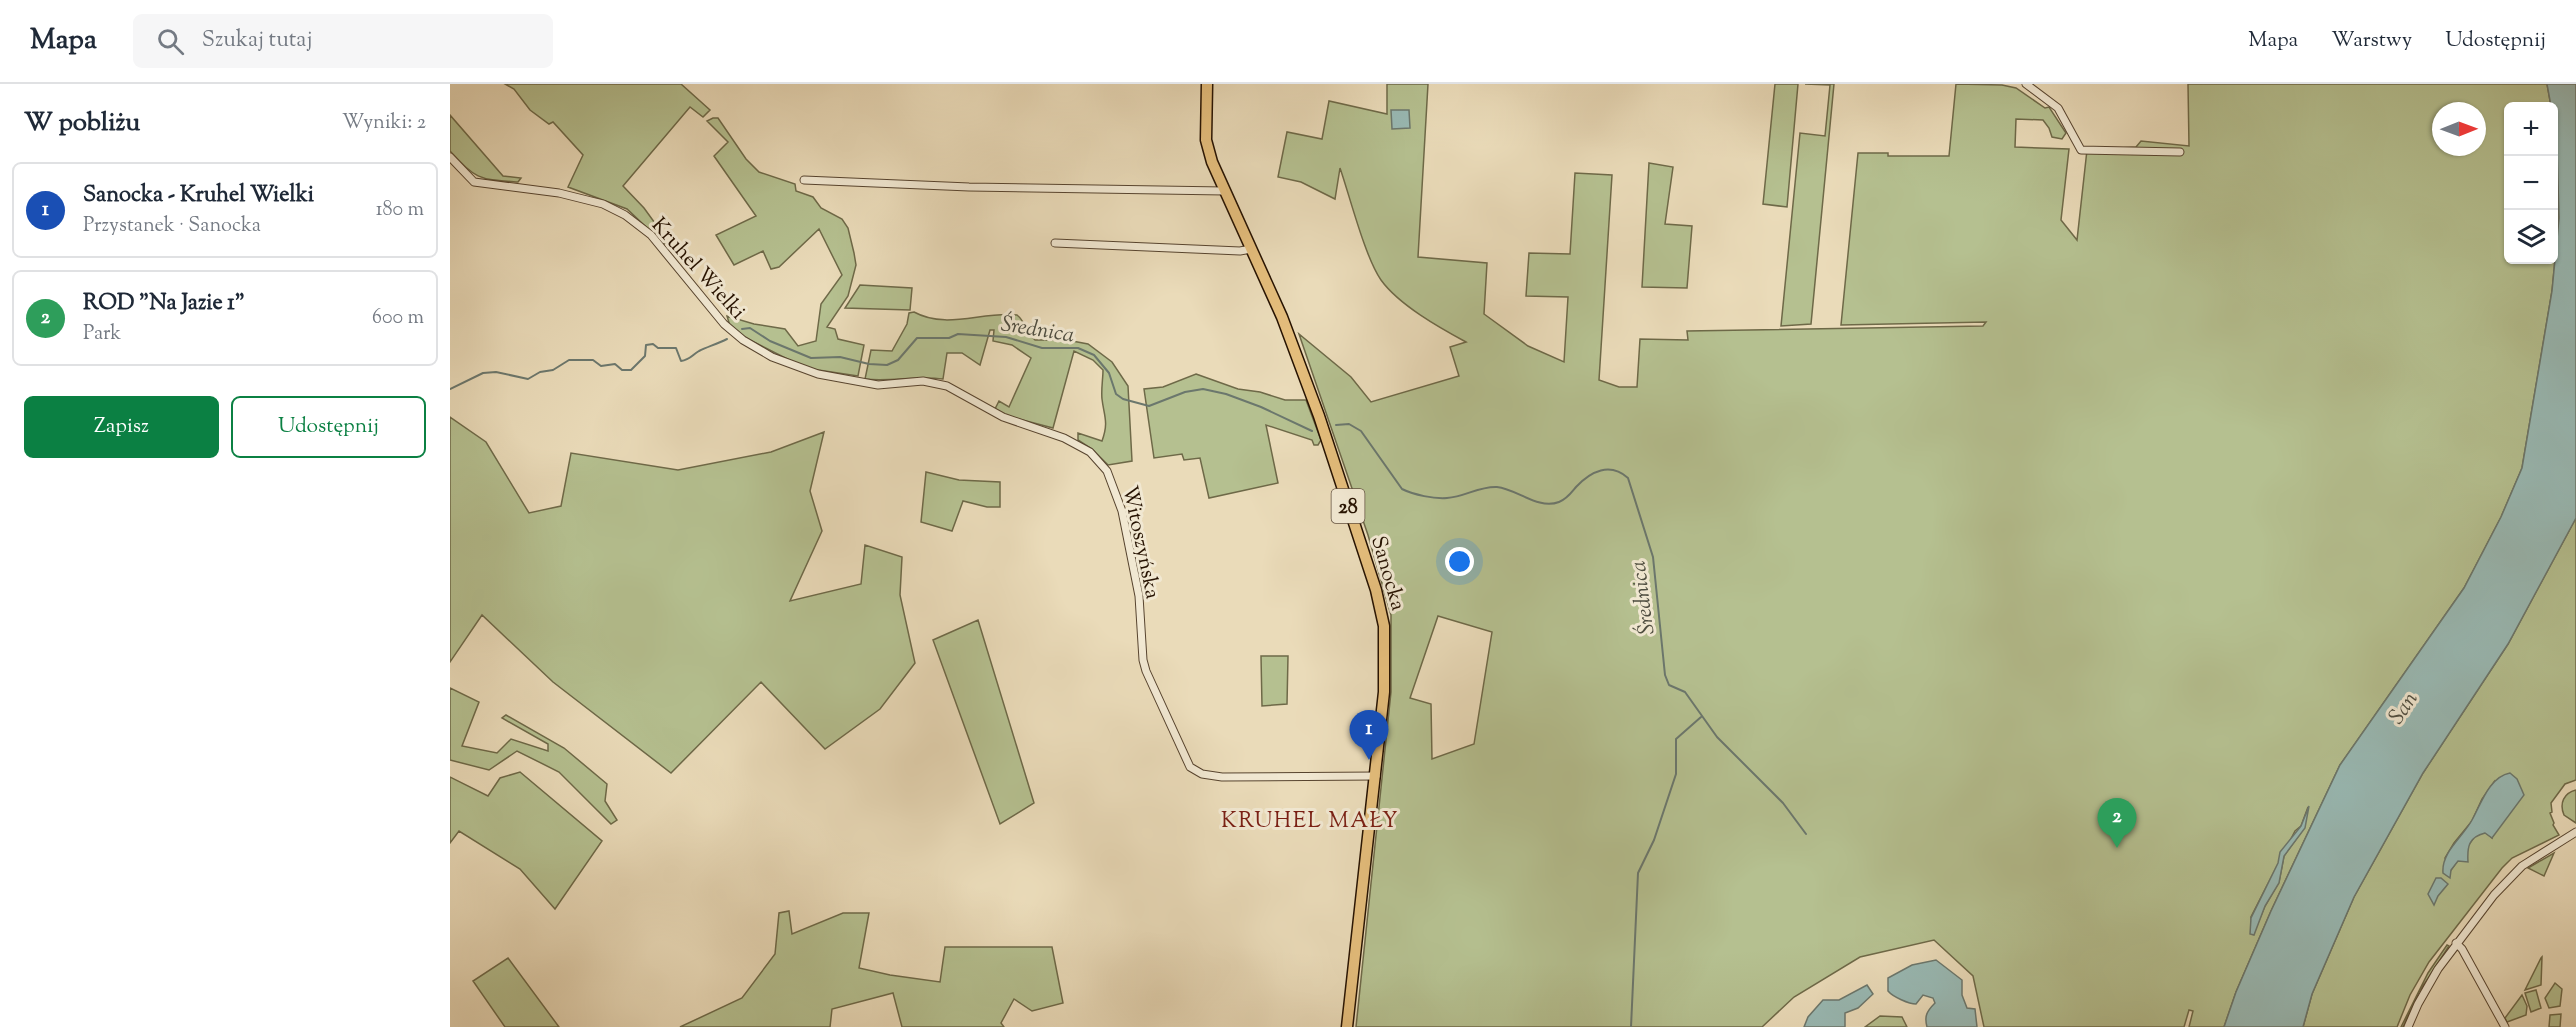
<!DOCTYPE html>
<html lang="pl">
<head>
<meta charset="utf-8">
<style>
	:root { --surface:#fff; --page:#f6f6f7; --text:#1f2937; --muted:#747a83; --line:#e0e1e3; --accent:#0b8043 }
	body { margin:0; font-family:"Sorts Mill Goudy",serif; background:var(--page); color:var(--text) }
	.controls { position:absolute; right:18px; top:18px; display:grid; overflow:hidden; border-radius:9px; box-shadow:0 2px 4px #0004 }
	.controls button { width:54px; height:54px; display:grid; place-items:center; padding:0; border:0; border-bottom:2px solid var(--line); background:var(--surface); color:var(--text); font:30px sans-serif }
	.compass { position:absolute; left:1982px; top:18px; width:54px; height:54px; border-radius:50%; background:var(--surface); box-shadow:0 2px 4px #0004; rotate:89deg }
	.you { position:absolute; left:1010px; top:478px; width:21px; height:21px; margin:-15px; border:4px solid #fff; border-radius:50%; background:#1a73e8; box-shadow:0 0 0 9px #1a73e833 }
	.badge { display:grid; place-items:center; width:39px; height:39px; border-radius:50%; background:var(--accent); color:#fff; font-size:20px; font-weight:700 }
	.pin { position:absolute; translate:-50% -50px; filter:drop-shadow(0 2px 3px #0008) }
	.pin::after { content:''; position:absolute; top:32px; width:21px; height:18px; background:inherit; clip-path:polygon(0 0,100% 0,50% 100%) }
	.list { margin:0; padding:0; list-style:none }
	h2 { display:flex; justify-content:space-between; align-items:center; height:78px; margin:0; padding:0 24px; font-size:26px }
	h2 small { font-size:20px; font-weight:400; color:var(--muted) }
	.list li { display:grid; grid-template-columns:39px 1fr auto; gap:18px; align-items:center; box-sizing:border-box; height:96px; margin:0 12px 12px; padding:0 12px; border:2px solid var(--line); border-radius:9px }
	.list b { display:block; font-size:22px; white-space:nowrap }
	.list p { margin:0; font-size:20px; white-space:nowrap; color:var(--muted) }
	.list em { font-size:20px; font-style:normal; color:var(--muted) }
	.actions { display:flex; gap:12px; padding:18px 24px }
	.actions a { flex:1; padding:14px 0; border:2px solid var(--accent); border-radius:9px; text-align:center; font-size:21px; color:var(--accent) }
	.actions .main { background:var(--accent); color:#fff }
	.icon { flex:none; width:33px; height:33px; fill:none; stroke:currentColor; stroke-width:2; stroke-linecap:round; stroke-linejoin:round }
	.map { position:relative; flex:none; width:2126px; height:943px; overflow:hidden }
	header { display:flex; align-items:center; gap:36px; box-sizing:border-box; height:84px; padding:0 30px; background:var(--surface); border-bottom:2px solid var(--line) }
	header strong { font-size:28px }
	nav { display:flex; gap:33px; margin-inline-start:auto; font-size:21px }
	.search { width:420px; height:54px; background:var(--page); display:flex; align-items:center; gap:15px; box-sizing:border-box; padding:0 21px; border-radius:9px; color:var(--muted); font-size:22px }
	main { display:flex }
	aside { flex:1; background:var(--surface) }
	.map>svg:first-child { display:block }
	.green { fill:#b5c090; stroke:#6e6948; stroke-width:1.5; fill-rule:evenodd }
	.water { fill:#99bab5; stroke:#6b776d; stroke-width:1.5 }
	.lines { fill:none; stroke-linecap:round; stroke-linejoin:round }
	.stream { stroke:#6b776d; stroke-width:2 }
	.minor-casing { stroke:#57442f; stroke-width:9 }
	.primary-casing { stroke:#261201; stroke-width:13 }
	.minor { stroke:#f1e8d2; stroke-width:7 }
	.primary { stroke:#e5be7c; stroke-width:10 }
	.labels { text-anchor:middle; stroke-width:6; stroke-linejoin:round; paint-order:stroke }
	.shield { fill:#f1e8d2; stroke:#635240; stroke-width:1.5 }
	.shield-label { font-size:20px; font-weight:bold; fill:#261201 }
	.street-label { font-size:21px; fill:#261201; stroke:#f1e8d2 }
	.water-label { font-size:22px; font-style:italic; fill:#4e4d40; stroke:#f1e8d2 }
	.neighbourhood-label { font-size:22px; letter-spacing:1.5px; fill:#7a1f14; stroke:#f1e8d2 }
</style>
</head>
<body>
<header>
<strong>Mapa</strong>
<div class="search"><svg class="icon" aria-label="search" viewBox="0 0 24 24"><circle cx="10" cy="10" r="6"/><path d="M15 15l6 6"/></svg>Szukaj tutaj</div>
<nav><a>Mapa</a><a>Warstwy</a><a>Udostępnij</a></nav>
</header>
<main>
<aside>
<h2>W pobliżu<small>Wyniki: 2</small></h2>
<ul class="list">
<li><span class="badge" style="background:#1a4fb4">1</span><div><b>Sanocka - Kruhel Wielki</b><p>Przystanek · Sanocka</p></div><em>180 m</em></li>
<li><span class="badge" style="background:#2e9e5b">2</span><div><b>ROD &quot;Na Jazie 1&quot;</b><p>Park</p></div><em>600 m</em></li>
</ul>
<div class="actions"><a class="main">Zapisz</a><a>Udostępnij</a></div>
</aside>
<div class="map">
<svg width="2126" height="943" viewBox="0 0 2126 943">
	<rect width="100%" height="100%" fill="#eadbb9"/>
	<filter id="stains"><feTurbulence type="fractalNoise" baseFrequency=".00333" numOctaves="4"/><feColorMatrix values="0 0 0 0 .2 0 0 0 0 .09 0 0 0 0 .02 0 0 0 .5 -.17"/></filter>
	<radialGradient id="worn" r=".72"><stop offset=".6" stop-color="#630" stop-opacity="0"/><stop offset="1" stop-color="#630" stop-opacity=".3"/></radialGradient>
	<path class="green" d="M55,0H231L260,26L253,33L240,23L173,102L194,124L218,157L214,160L177,125L118,103L133,71L103,38L99,40L80,26L64,5Z
		M937,0H978L968,173L1037,179L1034,230L1078,262L1114,278L1118,213L1076,212L1079,169L1120,170L1125,89L1162,91L1149,296L1169,303H1187L1190,255L1238,256L1237,247L1533,242L1536,238L1391,241L1408,69H1438V72H1499L1506,0L1552,1L1566,4L1595,24L1599,23L1616,49L1612,55L1602,53L1599,44L1593,36L1566,35L1565,63L1619,65L1611,136L1627,156L1637,66L1686,63L1691,57L1739,62L1738,0H2097L2101,22H2058V176H2104V40L2107,64L2109,134L2102,207L2072,384L2051,433L2014,504L1890,681L1821,827L1786,908L1774,943H1739L1743,927L1739,926L1734,943H1534L1523,892L1484,856L1410,873L1344,913L1312,943H906L941,608V531L918,451L849,250L901,293L921,318L1009,292L1000,263L1016,258C990,244 949,221 931,196C915,173 900,113 890,84L885,115L851,98L828,93L837,48L872,55L879,17L937,30ZM1991,27H2027V63H1991ZM988,532L1042,548L1024,660L982,675L981,620L960,614ZM1858,723L1852,747L1834,772L1829,798L1815,822L1803,851L1801,833L1845,747L1851,742Z
		M1325,0H1348L1337,123L1313,120Z
		M1355,0H1384L1361,240L1331,242L1350,49L1375,52L1380,1Z
		M0,31L53,92L71,94L68,98C28,95 27,96 0,67Z
		M263,34H268L296,75L309,88L345,100L346,107L363,113L371,124L392,135L398,144L404,169L406,181L398,212L377,243L385,245L388,255L414,261L408,292L355,284L294,253L280,242L277,232L304,240L335,245L348,262L366,257L371,220L392,191L369,145L329,183L321,185L313,167L284,181L266,151L306,132L264,72L278,58L257,37Z
		M1199,79L1223,83L1215,140L1242,142L1237,204L1192,203Z
		M410,201L462,204L460,226L395,224Z
		M464,228C497,246 532,227 567,231C576,238 576,249 585,256H617L638,260L662,278L678,302L682,377L658,381L642,365L628,356V349L652,357C659,338 654,332 652,315C651,305 653,295 653,286L643,276L624,267L603,344L557,332L545,325L549,317L559,323L581,274L562,261L543,257L544,246H540L530,281L512,269H497L493,295C467,291 442,298 415,295L421,266L442,267L457,240L459,229Z
		M746,290L788,305L810,308L835,316H856L871,356L868,361H864L862,356L816,341L828,399L759,414L750,374L734,376L732,370L704,374L694,305L713,303Z
		M0,333L36,358L79,429L111,422L121,369L228,386L321,368L374,348L360,407L372,447L340,517L411,500L415,461L452,473L450,511L465,579L430,625L375,665L311,598L221,689L103,598L32,531L0,578Z
		M476,388L509,396L550,398V423H537L513,417L502,447L471,438Z
		M2126,434V696L2115,700L2101,719L2102,728L2100,729L2104,739L2103,741L2109,751L2062,774L2052,784L1979,878L1960,911L1947,943H1853L1862,910L1904,813L1973,689L2058,560ZM2044,698L2042,754L2035,748L2025,752L2001,786L1995,774L2004,759L2022,737L2032,715Z
		M528,536L584,719L550,740L483,556Z
		M811,572H838L837,620L812,622Z
		M0,604L29,618L12,662L47,669L61,655L98,667V660L52,634L56,631L114,664L157,700L155,717L167,736L161,740L109,688L67,667L39,686L0,676Z
		M70,688L152,757L105,825L70,785L9,747L0,759V693L38,712L50,694Z
		M2126,706V739L2114,731C2109,719 2114,709 2126,706Z
		M2104,769L2094,792L2078,784Z
		M339,827L342,850L393,829H419L409,884L440,891L490,898L495,863H602L613,919L582,927L564,915L551,939L554,943H452L443,909L382,925L380,943H230L292,914L325,870L329,829Z
		M1997,861L1999,862L1969,908L1953,943H1951L1978,889Z
		M2092,873L2091,901L2075,906L2091,874Z
		M58,874L109,943H55L23,897Z
		M2105,899L2112,905L2110,922L2099,924L2095,914Z
		M2086,906L2091,924L2081,928L2075,909Z
		M2072,911L2077,922L2076,931L2057,938L2055,934Z
		M2111,930L2110,943H2099L2100,931Z
		M1430,932L1452,933L1457,943H1415Z"/>
	<path class="water" d="M2097,0H2126V434L2058,560L1973,689L1904,813L1862,910L1853,943H1774L1786,908L1821,827L1890,681L2014,504L2051,433L2072,384L2102,207L2109,134L2107,64L2104,22H2101Z
		M941,26H959L960,44L942,45Z
		M2060,689L2067,695L2074,711L2042,754L2035,749C2019,753 2017,762 2018,778L2008,777L2001,786L2000,794L1993,789C1991,768 2013,753 2022,736C2031,720 2039,693 2060,689Z
		M1859,722L1855,744L1834,772L1829,799L1815,822L1804,851L1800,850L1801,834L1828,779L1830,768L1851,742Z
		M1986,794H1991L1998,800L1988,812L1984,821L1978,810Z
		M1486,876L1512,896V911L1517,924L1525,925L1527,943H1477C1474,932 1477,927 1485,919L1483,914L1473,911L1466,920C1459,920 1443,913 1438,907V894L1462,881Z
		M1417,901L1423,910L1408,924L1395,929V943H1354L1358,933L1373,916H1389Z"/>
	<g class="lines">
		<path class="stream" d="M292,245L300,244L320,257L361,274L390,273L419,280L437,281L448,276L467,254H499L508,250L556,253L592,264H628L644,271L659,289L666,310L673,315L699,322L735,308L753,305L776,310L811,323L862,347
			M0,305L33,289L46,288L78,295L90,288L103,286L119,276H143L151,282L165,280L172,286H181L195,272L196,261L203,260L208,264H226L231,277C240,276 242,271 249,267C257,263 267,260 277,255
			M886,341L899,340L911,347L952,405C964,411 984,415 997,414C1015,413 1029,402 1047,403C1067,405 1088,426 1109,418C1117,415 1121,409 1126,403C1141,387 1160,378 1178,394L1203,473L1215,591L1219,601L1235,608L1267,653L1333,719L1356,750
			M1181,943L1188,789L1204,756L1226,690V655L1251,633"/>
		<g class="minor-casing">
			<path id="minor" d="M1576,0L1608,24L1631,66L1730,68
				M0,73L24,98L109,109L153,120L175,131L201,151L274,240L293,256L322,273L368,290L428,301L473,297L497,302L553,333L614,354L640,368L657,387L672,427L689,512L693,576L696,587L740,683L752,690L772,693L926,692
				M354,96L519,103L774,107
				M605,159L790,167L801,165
				M2006,859L2012,865L2055,943
				M1958,943L1968,920L1988,885L2044,811L2072,782L2126,748"/>
		</g>
		<g class="primary-casing">
			<path id="primary" d="M757,0L756,56L762,78L832,233L869,332L926,506L934,542V608L897,943"/>
		</g>
		<use href="#minor" class="minor"/>
		<use href="#primary" class="primary"/>
	</g>
	<g class="labels">
		<rect class="shield" x="881.5" y="405" width="33" height="34" rx="4.5"/>
		<g class="shield-label">
			<text x="898" y="429">28</text>
		</g>
		<g class="street-label">
			<text transform="translate(249 184) rotate(48)" y="7">Kruhel Wielki</text>
			<text transform="translate(692 458) rotate(78)" y="7">Witoszyńska</text>
			<text transform="translate(939 489) rotate(74)" y="7">Sanocka</text>
		</g>
		<g class="water-label">
			<text transform="translate(588 244) rotate(9)" y="8">Średnica</text>
			<text transform="translate(1191 514) rotate(-97)" y="8">Średnica</text>
			<text transform="translate(1952 623) rotate(-56)" y="8">San</text>
		</g>
		<g class="neighbourhood-label">
			<text x="860" y="743">KRUHEL MAŁY</text>
		</g>
	</g>
	<rect width="100%" height="100%" filter="url(#stains)"/>
	<rect width="100%" height="100%" fill="url(#worn)"/>
</svg>
<div class="controls">
<button>+</button>
<button>−</button>
<button><svg class="icon" aria-label="layers" viewBox="0 0 24 24"><path d="M12 4l9 5-9 5-9-5zM3 14l9 5 9-5"/></svg></button>
</div>
<svg class="compass" viewBox="-18 -18 36 36"><path d="M0-13l5 13h-10z" fill="#e53935"/><path d="M0 13l5-13h-10z" fill="#747a83"/></svg>
<div class="you"></div>
<div class="pin badge" style="left:919px;top:676px;background:#1a4fb4">1</div>
<div class="pin badge" style="left:1667px;top:764px;background:#2e9e5b">2</div>
</div>
</main>
</body>
</html>
